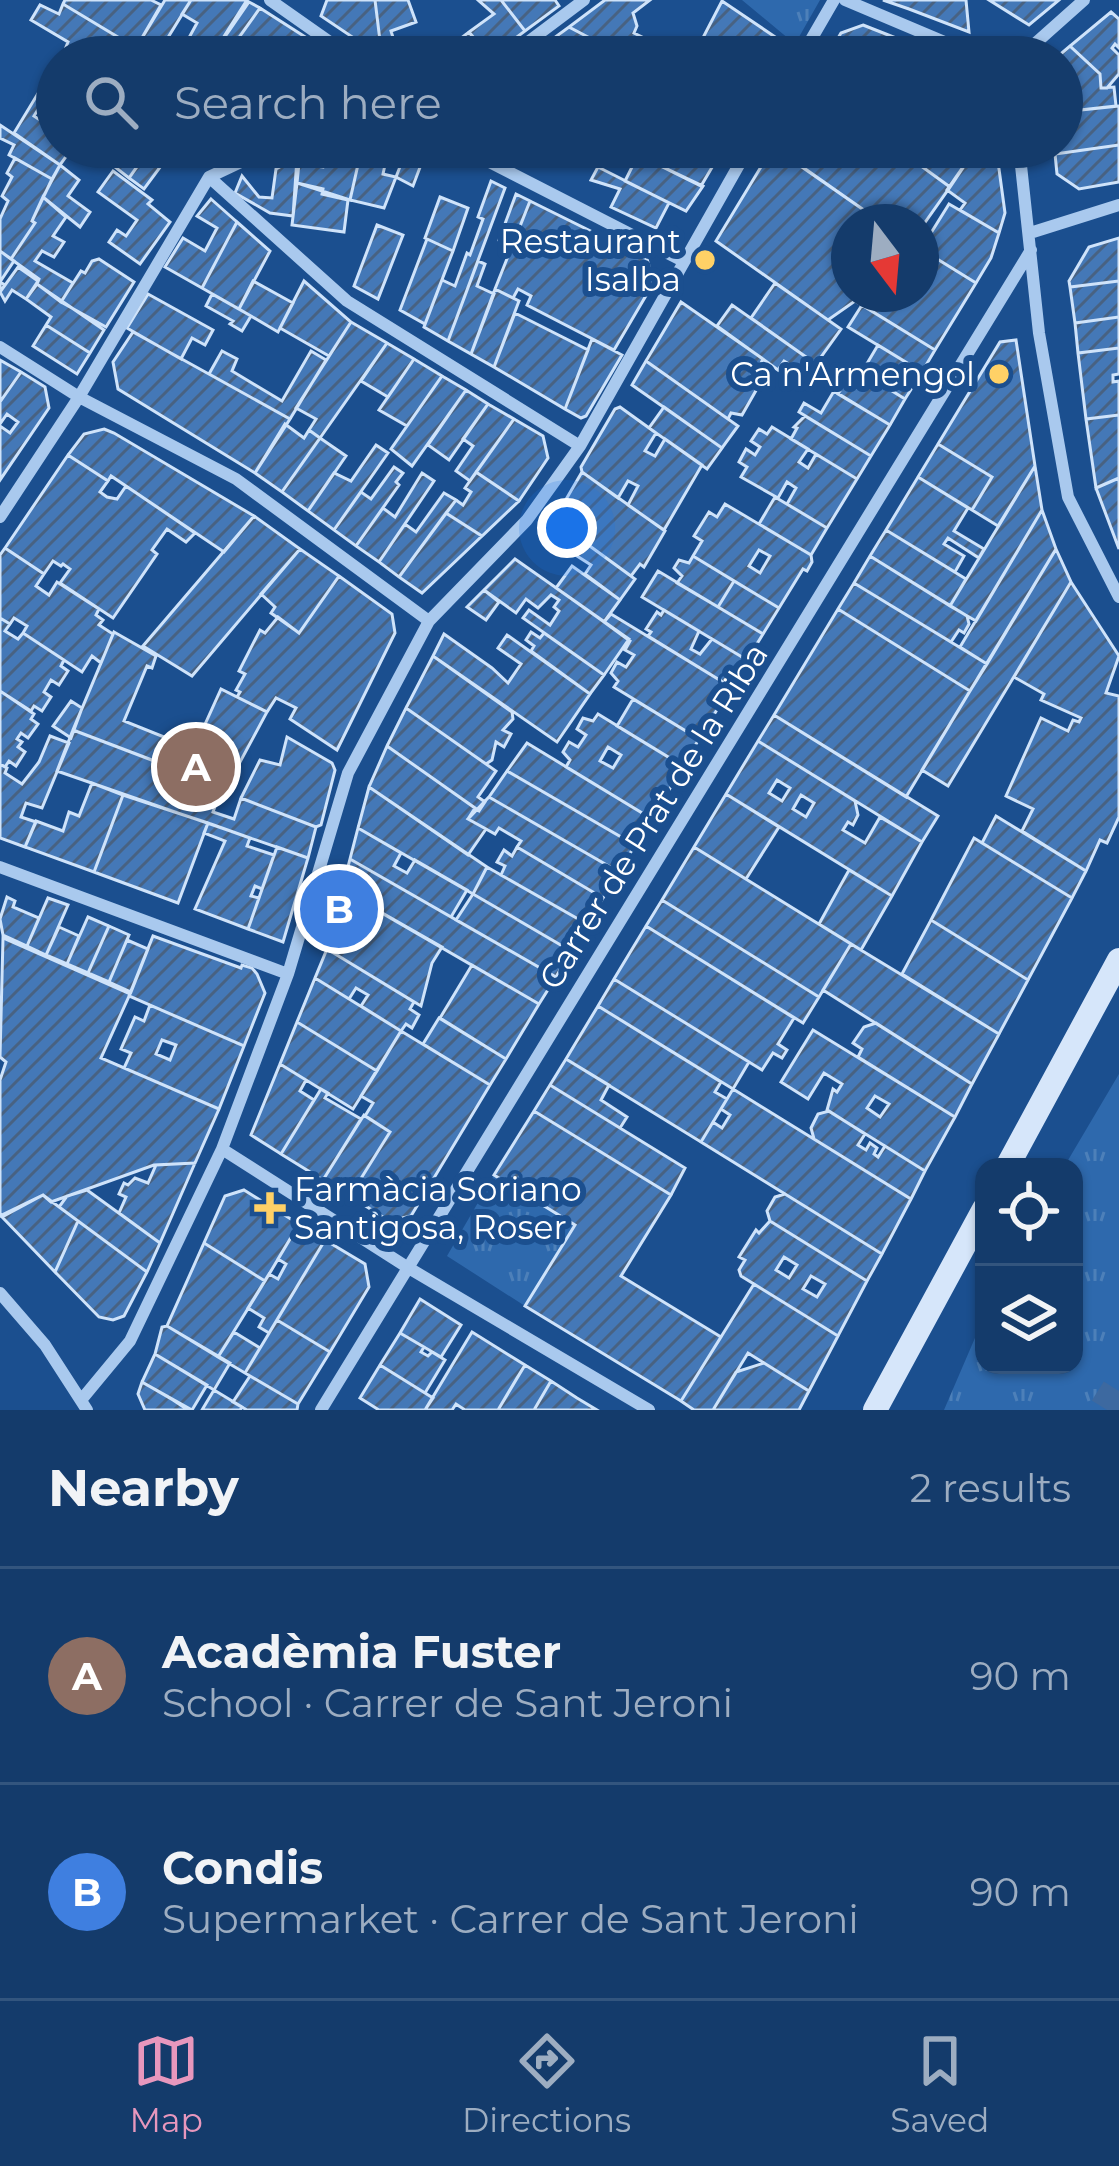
<!DOCTYPE html>
<html lang="en">
<head>
<meta charset="utf-8">
<style>
	:root { --surface:#143b6b; --page:#1d4271; --text:#f1f3f6; --muted:#9dadc1; --line:#33557e; --accent:#e797bd }
	body { margin:0; font-family:Montserrat,sans-serif; background:var(--page); color:var(--text) }
	.controls { position:absolute; right:36px; bottom:36px; display:grid; overflow:hidden; border-radius:24px; box-shadow:0 3px 9px #0004 }
	.controls button { width:108px; height:108px; display:grid; place-items:center; padding:0; border:0; border-bottom:3px solid var(--line); background:var(--surface); color:var(--text); font:60px sans-serif }
	.compass { position:absolute; left:831px; top:204px; width:108px; height:108px; border-radius:50%; background:var(--surface); box-shadow:0 3px 9px #0004; rotate:164deg }
	.you { position:absolute; left:567px; top:528px; width:42px; height:42px; margin:-30px; border:9px solid #fff; border-radius:50%; background:#1a73e8; box-shadow:0 0 0 18px #1a73e833 }
	.badge { display:grid; place-items:center; width:78px; height:78px; border-radius:50%; background:var(--accent); color:#fff; font-size:39px; font-weight:700 }
	.pin { position:absolute; translate:-50% -50%; border:6px solid #fff; box-shadow:0 3px 12px #0006 }
	.list { margin:0; padding:0; list-style:none }
	h2 { display:flex; justify-content:space-between; align-items:center; height:156px; margin:0; padding:0 48px; font-size:51px }
	h2 small { font-size:39px; font-weight:400; color:var(--muted) }
	.list li { display:grid; grid-template-columns:78px 1fr auto; gap:36px; align-items:center; box-sizing:border-box; height:216px; padding:0 48px; border-top:3px solid var(--line) }
	.list b { display:block; font-size:45px; white-space:nowrap }
	.list p { margin:0; font-size:39px; white-space:nowrap; color:var(--muted) }
	.list em { font-size:39px; font-style:normal; color:var(--muted) }
	.icon { flex:none; width:66px; height:66px; fill:none; stroke:currentColor; stroke-width:2; stroke-linecap:round; stroke-linejoin:round }
	.map { position:relative; flex:none; width:1119px; height:1410px; overflow:hidden }
	.search { position:absolute; background:var(--surface); box-shadow:0 3px 9px #0004; left:36px; right:36px; top:36px; height:132px; display:flex; align-items:center; gap:30px; box-sizing:border-box; padding:0 42px; border-radius:66px; color:var(--muted); font-size:45px }
	.sheet { height:588px; background:var(--surface) }
	nav { display:flex; justify-content:space-around; align-items:center; box-sizing:border-box; height:168px; border-top:3px solid var(--line); background:var(--surface); font-size:33px; color:var(--muted) }
	nav a { display:grid; justify-items:center; gap:6px }
	nav .on { color:var(--accent) }
	.map>svg:first-child { display:block }
	.park { fill:url(#park-tufts) }
	.building { fill:url(#building-hatch); stroke:#cfe3fa; stroke-width:3; fill-rule:evenodd }
	.lines { fill:none; stroke-linecap:round; stroke-linejoin:round }
	.highway-tunnel { stroke:#3d69a0; stroke-width:36; stroke-dasharray:36 18; stroke-linecap:butt }
	.street { stroke:#a9c9ee; stroke-width:12 }
	.secondary { stroke:#d6e6fa; stroke-width:24 }
	.poi-dot { fill:#ffd166; stroke:#1b4f8f; stroke-width:4.5 }
	.labels { text-anchor:middle; stroke-width:12; stroke-linejoin:round; paint-order:stroke }
	.poi-label { font-size:33px; fill:#fff; stroke:#1b4f8f; text-anchor:end }
	.street-label { font-size:33px; fill:#fff; stroke:#1b4f8f }
</style>
</head>
<body>
<div class="map">
<svg width="1119" height="1410" viewBox="0 0 1119 1410">
	<defs>
		<pattern id="park-tufts" width="24" height="20" patternUnits="userSpaceOnUse" patternTransform="scale(3)"><rect width="24" height="20" fill="#2e69ad"/><path d="M3 7l-1-3M5 7V3M7 7l1-3M15 17l-1-3M17 17v-4M19 17l1-3" fill="none" stroke="#4d80b9"/></pattern>
		<pattern id="building-hatch" width="6" height="6" patternUnits="userSpaceOnUse" patternTransform="scale(3)"><rect width="6" height="6" fill="#4478b7"/><path d="M-1 1l2-2M0 6l6-6M5 7l2-2" fill="none" stroke="#486282"/></pattern>
	</defs>
	<rect width="100%" height="100%" fill="#1b4f8f"/>
	<path class="park" d="M742,0H820L795,44Z
		M1119,1074V1410H944L984,1317V1365H1074V1167H1064Z
		M494,1175L575,1225L525,1306L447,1256Z"/>
	<path class="building" d="M65,0H151L161,5L136,48L63,4Z
		M165,0H191L156,57H139L136,48Z
		M191,0H247L211,57L185,45L197,23L182,14Z
		M327,0H375L381,49L376,53L321,16Z
		M375,0H408L416,22L391,31L395,44L381,49Z
		M478,0H501L525,31L490,57L469,32L494,14Z
		M501,0H555L559,6L525,31Z
		M605,0H650L633,13L637,26L634,33L652,42L647,51L652,57H626L569,27Z
		M883,0H966L969,32L909,9Z
		M989,0H1059L1029,25Z
		M722,1L787,45L781,57H693Z
		M249,2L260,8L225,57H211Z
		M63,4L136,48L129,57H117L122,45L104,42L98,57H86L66,47L68,42L31,20L40,5L59,14Z
		M260,8L313,42L329,57H274L272,51L276,45L264,38L250,57H225Z
		M1111,12L1119,19V48L1115,44L1112,48L1119,55V74L1107,88H1101L1100,74L1070,46Z
		M863,25L901,40L945,57H827L841,33Z
		M569,27L626,57H563L543,46Z
		M469,32L488,57H436Z
		M169,36L181,43L174,55L178,57H156Z
		M1070,46L1100,74L1101,88L1114,87L1116,106L1062,112V57H1057Z
		M57,62V79L34,116L46,124L57,110V147H73L60,165L14,133Z
		M1119,106V145L1055,154L1054,147H1062V112Z
		M0,125L60,165L52,179L9,155L14,145L0,138Z
		M1119,145V182L1079,189L1057,174L1055,154Z
		M86,147H125L112,165L95,153L93,157L84,150Z
		M129,147H151L129,178L115,167Z
		M151,147H175L144,189L129,178Z
		M328,147H362L350,200L297,183L299,163L323,167Z
		M362,147H389L383,174L396,177L384,208L350,200Z
		M487,147H532L524,164Z
		M622,147H645L656,153L659,147H724L701,186Z
		M773,147L881,222H849V294H921V249L976,283L935,350L855,301L828,320L716,241Z
		M774,147H895L950,187L921,228V222H881Z
		M895,147H977L950,187Z
		M977,147H996L1005,213L999,233L960,210L965,203L947,190Z
		M405,154L422,162L413,186L396,177Z
		M638,155L703,186L686,211L625,181Z
		M15,158L52,179L32,221L35,223L11,259L0,251V219L8,201L2,196L12,177L7,173Z
		M297,158L293,216L270,213L235,193L242,176L259,197L272,198L276,169Z
		M60,165L79,180L68,196L90,212L80,227L43,197Z
		M598,167L669,203L656,228L611,207L620,189L591,180Z
		M113,171L152,200L148,204L170,222L140,264L109,242L117,230L126,236L137,220L98,192Z
		M491,181L505,188L448,341L424,327L442,280L455,286L467,253L470,255L483,219L478,217Z
		M297,183L323,189L322,194L348,200L344,232L292,225Z
		M516,194L530,201L513,244L499,240Z
		M43,197L66,217L53,236L64,242L54,257L42,251L35,261L73,283L61,302L37,284L39,279L11,259L35,223L32,221Z
		M440,197L468,208L453,251L425,238Z
		M211,199L237,222L202,288L165,267L183,238L205,251L217,228L197,216Z
		M530,201L647,259L654,282L614,350L527,305L531,296L518,289L513,298L495,289Z
		M949,204L999,233L991,258L976,283L921,249Z
		M237,222L270,251L239,309L202,288Z
		M377,225L403,235L378,299L354,286Z
		M1119,238V281L1070,287L1069,281L1089,247Z
		M427,239L453,251L425,324L400,310Z
		M0,251L14,261L0,282L5,285L2,289L0,287Z
		M99,259L134,282L106,327L61,302L81,271L85,273L92,261Z
		M478,261L485,264L477,286L494,294L471,354L448,341Z
		M18,267L38,281L26,299L12,290L5,301L0,292Z
		M253,281L293,303L278,332L239,309Z
		M304,281L351,322L329,356L280,328Z
		M1119,281V317L1075,323L1070,287Z
		M775,283L841,329L816,364L751,318Z
		M37,284L104,330L90,353L46,325L51,317L26,299Z
		M495,289L519,301L494,367L471,354Z
		M148,294L213,330L205,345L192,338L181,359L127,328Z
		M212,294L251,316L242,331L230,324L233,321L206,306Z
		M681,302L763,359L760,365L766,373L742,415L731,413L728,419L646,361Z
		M732,305L816,364L807,375L784,361L778,370L717,326Z
		M862,305L935,350L922,372L848,327Z
		M515,313L588,350L565,409L494,367Z
		M1119,317V348L1078,353L1075,323Z
		M351,322L387,343L320,438L309,430L316,419L296,408Z
		M46,325L90,353L77,374L33,346Z
		M133,332L290,419L255,473L118,389L113,362Z
		M592,339L622,355L586,416L581,418L565,409Z
		M1016,340L1035,466L998,526L972,510L992,477L938,444L1000,342Z
		M387,343L414,359L388,397L361,381Z
		M878,345L922,372L905,399L862,372Z
		M1119,348V374L1113,375V382L1119,381V415L1086,419L1078,353Z
		M222,351L237,359L232,371L282,401L311,351L326,360L290,419L209,374Z
		M414,359L442,376L407,426L379,410Z
		M0,360L21,372L0,402Z
		M646,361L738,426L722,448L632,385Z
		M858,370L905,399L890,425L838,394L843,386L848,389Z
		M21,372L45,387L49,408L0,480V426L10,433L18,422L7,414L0,424V402Z
		M442,376L466,390L412,466L391,449Z
		M466,390L488,404L449,460L428,445Z
		M834,391L890,425L871,456L799,412L804,403L821,413Z
		M488,404L514,419L470,481L456,471L473,446L463,439Z
		M620,407L656,433L645,451L655,456L665,439L702,465L664,530L628,505L638,486L628,481L618,498L582,472L581,467L615,409Z
		M664,407L722,448L707,469L649,428Z
		M1119,415V478L1096,488L1086,419Z
		M805,416L871,456L857,479L791,439L797,428L794,427Z
		M514,419L543,436L548,458L519,501L476,472Z
		M285,424L304,438L309,430L320,438L282,492L255,473Z
		M772,427L808,449L799,462L808,468L816,454L857,479L827,528L787,504L796,488L787,482L778,498L741,477L747,467L739,462L746,449L755,455L760,447L751,441L759,429L767,434Z
		M104,429L114,433L254,516L224,552L111,476L108,481L68,455L84,434Z
		M320,438L346,456L308,511L282,492Z
		M938,444L992,477L972,510L918,477Z
		M376,445L388,453L334,530L308,511L334,473L351,481Z
		M68,455L108,481L100,492L107,497L117,499L126,486L195,533L186,542L167,529L152,550L157,554L113,618L60,583L70,569L63,564L61,566L53,561L44,574L5,548Z
		M1035,466L1042,510L976,621L950,606Z
		M394,467L403,473L396,482L399,485L356,546L334,530L361,492L371,499Z
		M476,472L519,501L482,536L446,513L456,500L463,505L471,492L465,488Z
		M582,472L665,531L644,567L640,564L631,576L554,520Z
		M422,473L434,481L379,562L356,546L383,508L395,517Z
		M918,477L968,508L954,531L984,549L979,558L948,538L944,544L964,556L955,572L886,530Z
		M1119,478V549L1096,488Z
		M444,493L456,500L399,577L379,562L405,524L416,532Z
		M775,497L827,528L811,555L759,524Z
		M725,504L811,555L812,562L807,571L803,569L779,608L693,556L702,541L694,536L709,512L717,517ZM759,550L770,556L760,573L749,566Z
		M1042,510L1056,549L987,664L960,647Z
		M446,513L482,536L422,593L399,577Z
		M254,516L300,549L192,676L143,646Z
		M554,520L635,579L620,600L585,574L591,565L577,556L580,551L568,543L564,548L541,533Z
		M886,530L966,579L950,606L870,556Z
		M5,548L44,574L36,586L49,595L57,582L99,609L96,615L103,620L99,625L113,634L101,663L92,656L82,672L23,633L27,626L14,618L10,624L0,618V555Z
		M300,549L339,576L299,633L271,613L275,607L261,594Z
		M1056,549L1071,582L948,786L922,770Z
		M693,556L734,581L718,607L677,583L682,576L674,568L679,560L689,563Z
		M870,556L967,616L969,624L964,633L959,630L951,642L854,583Z
		M515,559L629,639L604,675L523,618L529,610L550,625L559,611L554,607L559,600L551,595L538,608L526,599L516,613L484,590Z
		M572,566L620,600L604,622L556,588Z
		M658,571L763,634L747,660L642,597Z
		M339,576L392,614L395,633L337,750L290,719L296,708L276,698L267,712L237,697L240,692L236,690L245,674L239,671L260,630L265,633L278,617L299,633Z
		M734,581L779,608L763,634L718,607Z
		M1071,582L1119,656L1106,693L1119,696V817L1107,843L1100,840L1086,871L1022,831L1033,809L1006,796L1041,718L1068,731L1073,720L1079,722L1081,718L1041,700L1044,694L1014,677Z
		M854,583L987,664L970,691L838,609Z
		M484,590L499,602L486,620L467,607Z
		M838,609L970,691L906,797L774,715Z
		M664,610L699,631L691,649L700,654L712,639L747,660L731,687L648,636L651,632L646,629L657,612L661,615Z
		M611,614L731,687L699,739L614,687L618,681L611,673L617,662L626,667L634,655L625,650L630,641L604,622Z
		M0,618L10,624L5,631L18,639L23,633L64,660L61,666L68,671L59,685L51,680L44,692L51,697L42,711L34,706L31,711L0,691Z
		M114,632L156,656L152,668L147,666L124,721L179,743L178,747L192,753L221,689L267,712L226,788L73,730Z
		M531,632L540,638L544,633L604,675L590,694L531,651L534,646L526,640Z
		M444,634L492,668L508,683L521,664L498,648L507,635L590,694L557,742L433,656Z
		M433,656L512,712L513,719L503,730L511,734L504,747L496,742L492,760L486,764L406,708Z
		M0,691L34,714L31,719L38,724L28,738L21,733L17,739L22,742L18,747L25,752L16,766L9,761L5,767L0,764Z
		M633,699L699,739L683,766L617,726Z
		M71,701L82,708L71,738L53,726Z
		M406,708L496,771L478,797L485,802L479,811L387,746Z
		M598,714L683,766L652,819L566,767L570,760L563,752L569,742L578,747L586,735L577,729L583,718L593,721ZM608,747L621,755L613,768L600,761Z
		M774,715L938,816L922,842L758,741Z
		M73,730L222,787L213,812L234,819L241,798L316,827L308,858L57,771Z
		M50,736L69,743L42,808L26,803L21,817L36,822L25,847L0,838V764L7,768L5,773L22,784L39,762Z
		M287,737L332,763L335,770L321,825L316,827L241,798L260,760L280,765Z
		M758,741L855,801L858,815L853,825L848,822L843,830L865,843L880,817L922,842L892,896L726,794ZM777,780L790,788L782,801L769,793ZM801,795L814,803L806,817L793,809Z
		M527,743L652,819L635,845L507,771Z
		M387,746L475,808L468,819L486,829L468,855L369,787Z
		M507,771L635,845L619,872L489,797Z
		M92,783L123,795L94,872L25,847L36,821L63,831L69,812L79,816Z
		M369,787L487,867L473,894L358,828Z
		M726,794L779,827L746,879L694,847Z
		M123,795L208,823L178,903L94,872Z
		M489,797L619,872L603,898L517,847L521,841L499,828L495,834L468,819Z
		M996,816L1086,871L1072,898L982,843Z
		M208,823L250,838L247,846L274,855L262,889L255,886L251,896L259,898L248,929L195,909L225,841L204,833Z
		M358,828L401,853L394,866L407,873L415,860L467,890L451,917L350,859Z
		M974,838L1072,898L1028,980L931,920Z
		M277,847L308,858L283,942L248,929Z
		M517,847L603,898L587,924L501,875L505,866L497,862L504,850L512,856Z
		M694,847L851,944L819,997L662,900Z
		M350,859L556,977L539,1004L342,890Z
		M487,867L587,924L571,951L473,894Z
		M849,870L892,896L861,950L819,924Z
		M342,890L442,947L432,963L421,1006L327,949Z
		M473,894L571,951L556,977L456,920Z
		M7,897L15,901L13,907L39,918L27,946L3,935L0,919Z
		M48,898L68,905L46,955L27,946Z
		M662,900L819,997L803,1023L646,926Z
		M88,917L109,926L88,973L67,964Z
		M931,920L1028,980L999,1034L902,974Z
		M109,926L129,935L109,982L88,973Z
		M646,926L794,1018L778,1044L787,1050L782,1058L773,1053L762,1070L614,979Z
		M59,927L79,936L67,964L46,955Z
		M153,936L241,968L242,965L252,968L257,974L265,993L244,1046L129,996Z
		M3,938L130,994L101,1058L219,1109L195,1163L154,1165L51,1202L43,1195L0,1216V1080L6,1062L0,1057Z
		M127,940L148,949L131,992L109,982Z
		M851,944L999,1034L972,1084L823,990Z
		M327,949L414,1002L410,1009L419,1015L412,1028L406,1024L401,1031L361,1006L368,995L356,988L349,999L315,978Z
		M472,965L539,1004L506,1059L440,1018Z
		M315,978L401,1031L377,1071L297,1022Z
		M614,979L749,1062L733,1089L598,1006Z
		M150,1005L244,1046L219,1109L124,1068L131,1053L121,1049L135,1017L144,1021ZM162,1040L176,1045L170,1060L156,1054Z
		M598,1006L721,1082L715,1092L727,1099L701,1142L566,1059Z
		M439,1018L506,1059L490,1085L423,1044Z
		M297,1022L377,1071L353,1109L280,1064Z
		M876,1023L972,1084L955,1117L858,1057L862,1049L853,1043L864,1027Z
		M813,1030L955,1117L925,1171L827,1110L833,1089L837,1092L842,1084L824,1073L808,1099L781,1082ZM875,1096L889,1104L880,1117L867,1108Z
		M401,1031L490,1085L411,1216L389,1221L350,1196L390,1132L365,1116L373,1103L361,1096Z
		M566,1059L609,1085L601,1100L627,1117L620,1128L550,1085Z
		M280,1064L306,1080L300,1091L314,1100L281,1154L251,1135Z
		M550,1085L685,1168L671,1195L534,1111Z
		M321,1089L328,1093L325,1098L361,1119L323,1180L281,1154Z
		M733,1089L911,1199L882,1254L701,1142L713,1122L722,1128L730,1115L721,1109Z
		M534,1111L671,1195L621,1276L721,1337L681,1401L525,1306L575,1225L494,1175Z
		M829,1111L865,1134L858,1145L866,1150L870,1143L877,1148L874,1154L878,1157L885,1146L925,1171L911,1199L814,1139L811,1128L818,1114Z
		M364,1115L390,1132L350,1196L323,1180Z
		M195,1163L160,1243L119,1213L126,1197L119,1194L124,1183L128,1185L135,1178L148,1183L156,1165Z
		M87,1190L160,1243L147,1272L59,1207L67,1196Z
		M244,1190L299,1224L265,1281L204,1243L225,1196Z
		M785,1194L882,1254L867,1281L770,1221L767,1211L775,1197Z
		M43,1195L78,1221L55,1272L2,1217Z
		M78,1221L147,1272L124,1316L113,1320L99,1317L55,1272Z
		M770,1221L867,1281L838,1336L741,1276L739,1270L745,1260L739,1257L756,1230L759,1233ZM784,1257L797,1265L789,1278L776,1270ZM811,1276L825,1284L817,1297L803,1289Z
		M299,1224L325,1240L269,1333L259,1327L264,1318L248,1308L269,1274L278,1279L286,1264L278,1259Z
		M325,1240L365,1264L369,1287L330,1352L277,1320Z
		M204,1243L265,1281L218,1357L167,1326Z
		M754,1284L838,1336L809,1391L748,1353L713,1410H694L681,1401Z
		M420,1299L461,1325L441,1357L400,1333Z
		M277,1320L330,1352L298,1404L245,1373Z
		M167,1326L230,1363L214,1390L155,1354L162,1327Z
		M234,1332L260,1348L245,1373L218,1357Z
		M472,1332L525,1365L517,1378L498,1410H465L456,1404L452,1410H425Z
		M400,1333L424,1347L421,1352L428,1356L432,1352L445,1360L425,1393L380,1365Z
		M155,1354L207,1385L192,1410L142,1382Z
		M764,1363L809,1391L799,1410H713L736,1372Z
		M380,1365L433,1398L425,1410H379L360,1398Z
		M525,1365L551,1381L534,1410H498Z
		M250,1376L298,1404L297,1410H247L233,1402Z
		M551,1381L577,1398L597,1410H534Z
		M142,1382L173,1400L188,1410H145L138,1394Z
		M214,1390L242,1407L240,1410H202Z"/>
	<g class="lines">
		<path class="highway-tunnel" d="M1107,1410L1119,1391"/>
		<path class="street" d="M270,0L351,57
			M845,0L980,57
			M508,57L584,0
			M801,57L834,0
			M1020,57L1084,0
			M460,147L683,261
			M1019,147L1039,333L1068,497L1119,597
			M209,177L347,301L580,446
			M1030,233L1119,205
			M0,347L79,397L236,479L429,621
			M0,517L79,397L209,177L273,147
			M0,867L288,974
			M222,1149L407,1267L649,1410
			M0,1293L45,1345L87,1410
			M82,1399L130,1341L222,1149L288,974L348,773L429,621L527,520L580,446L749,147
			M321,1410L1031,250"/>
		<path class="secondary" d="M1007,1167L1119,960
			M875,1410L984,1209"/>
	</g>
	<g class="poi-dot">
		<circle cx="705" cy="260" r="12"/>
		<circle cx="999" cy="374" r="12"/>
		<path d="M264 1190h12v12h12v12h-12v12h-12v-12h-12v-12h12z"/>
	</g>
	<g class="labels">
		<g class="poi-label">
			<text x="681" y="253">Restaurant<tspan x="681" dy="38">Isalba</tspan></text>
			<text x="975" y="386">Ca n'Armengol</text>
			<text x="294" y="1201" text-anchor="start">Farmàcia Soriano<tspan x="294" dy="38">Santigosa, Roser</tspan></text>
		</g>
		<g class="street-label">
			<text transform="translate(653 816) rotate(-58)" y="12">Carrer de Prat de la Riba</text>
		</g>
	</g>
</svg>
<div class="controls">
<button><svg class="icon" aria-label="locate" viewBox="0 0 24 24"><circle cx="12" cy="12" r="6"/><path d="M12 2v4M12 18v4M2 12h4M18 12h4"/></svg></button>
<button><svg class="icon" aria-label="layers" viewBox="0 0 24 24"><path d="M12 4l9 5-9 5-9-5zM3 14l9 5 9-5"/></svg></button>
</div>
<svg class="compass" viewBox="-18 -18 36 36"><path d="M0-13l5 13h-10z" fill="#e53935"/><path d="M0 13l5-13h-10z" fill="#9dadc1"/></svg>
<div class="you"></div>
<div class="pin badge" style="left:196px;top:767px;background:#8d6e63">A</div>
<div class="pin badge" style="left:339px;top:909px;background:#3f7fe0">B</div>
<div class="search"><svg class="icon" aria-label="search" viewBox="0 0 24 24"><circle cx="10" cy="10" r="6"/><path d="M15 15l6 6"/></svg>Search here</div>
</div>
<section class="sheet">
<h2>Nearby<small>2 results</small></h2>
<ul class="list">
<li><span class="badge" style="background:#8d6e63">A</span><div><b>Acadèmia Fuster</b><p>School · Carrer de Sant Jeroni</p></div><em>90 m</em></li>
<li><span class="badge" style="background:#3f7fe0">B</span><div><b>Condis</b><p>Supermarket · Carrer de Sant Jeroni</p></div><em>90 m</em></li>
</ul>
</section>
<nav>
<a class="on"><svg class="icon" aria-label="map" viewBox="0 0 24 24"><path d="M3 6l6-2 6 2 6-2v14l-6 2-6-2-6 2zM9 4v14M15 6v14"/></svg>Map</a>
<a><svg class="icon" aria-label="directions" viewBox="0 0 24 24"><path d="M12 3l9 9-9 9-9-9zM9 14v-3h6M13 9l2 2-2 2"/></svg>Directions</a>
<a><svg class="icon" aria-label="saved" viewBox="0 0 24 24"><path d="M7 4h10v16l-5-4-5 4z"/></svg>Saved</a>
</nav>
</body>
</html>
